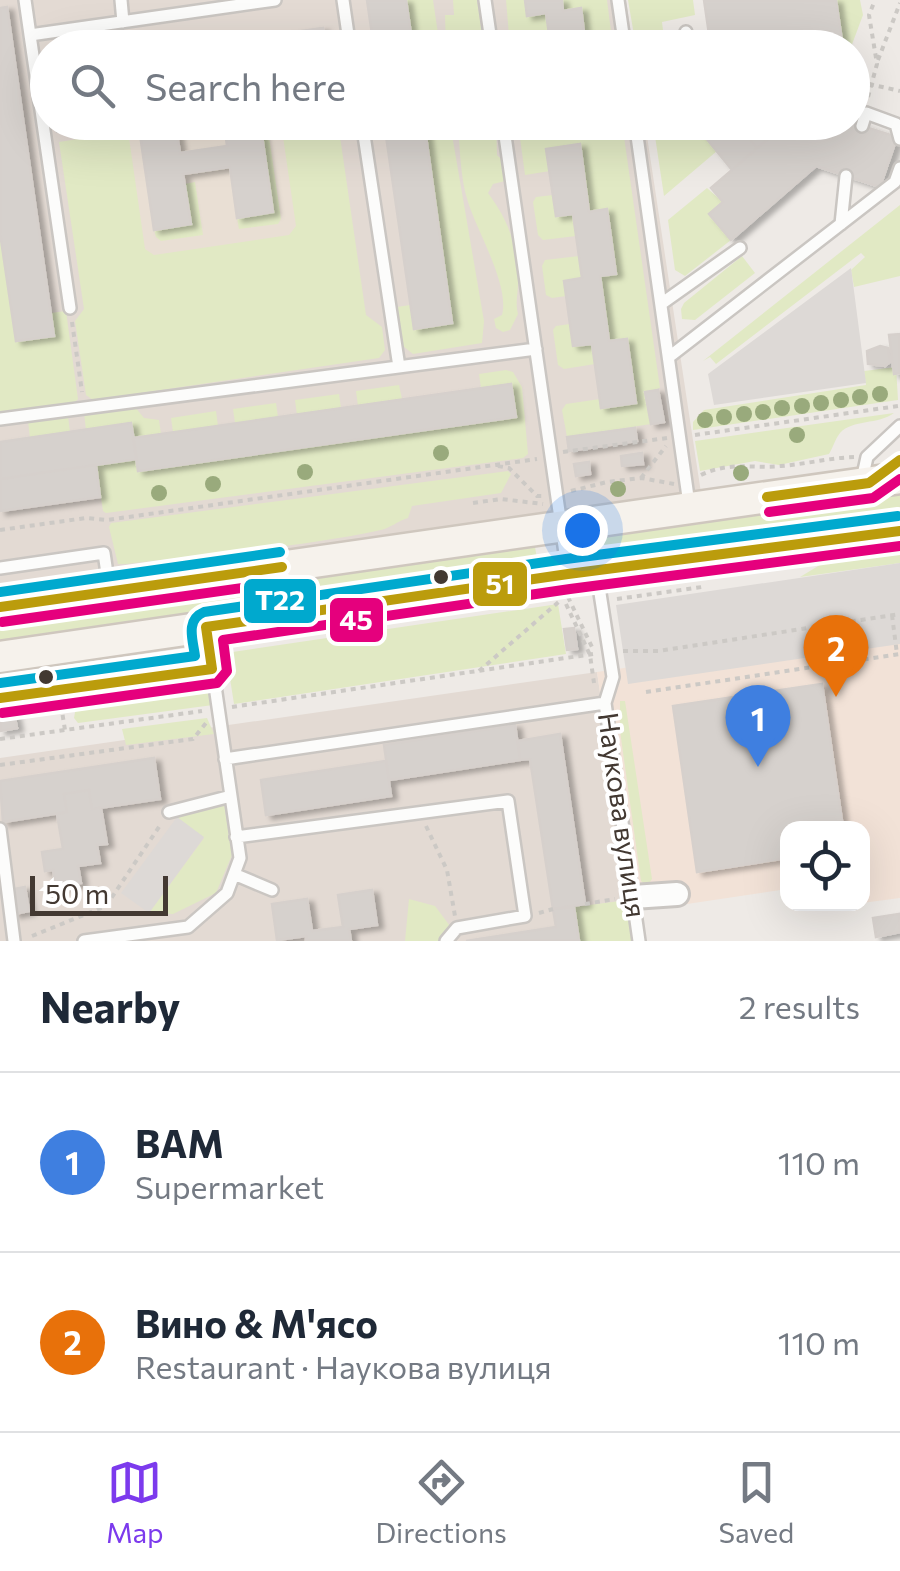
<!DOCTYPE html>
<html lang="en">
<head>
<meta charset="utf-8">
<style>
	:root { --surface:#fff; --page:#f2f2f3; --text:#1f2937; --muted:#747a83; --line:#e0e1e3; --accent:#7c3aed }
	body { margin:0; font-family:Commissioner,sans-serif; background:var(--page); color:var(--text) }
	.controls { position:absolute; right:30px; bottom:30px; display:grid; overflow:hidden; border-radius:20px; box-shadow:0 10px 40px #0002 }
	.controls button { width:90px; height:90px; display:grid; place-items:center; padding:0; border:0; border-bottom:2px solid var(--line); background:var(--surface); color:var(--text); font:50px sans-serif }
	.scale { position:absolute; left:30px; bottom:25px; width:138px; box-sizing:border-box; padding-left:10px; border:5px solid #433932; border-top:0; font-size:28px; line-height:35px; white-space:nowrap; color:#433932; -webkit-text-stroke:8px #fff; paint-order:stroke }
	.you { position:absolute; left:582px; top:530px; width:35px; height:35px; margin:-25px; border:8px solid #fff; border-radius:50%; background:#1a73e8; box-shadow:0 0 0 15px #1a73e833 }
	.badge { display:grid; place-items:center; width:65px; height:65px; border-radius:50%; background:var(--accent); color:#fff; font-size:32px; font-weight:700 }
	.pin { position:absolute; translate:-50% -82px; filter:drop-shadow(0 2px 5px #0008) }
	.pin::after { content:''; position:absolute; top:52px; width:35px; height:30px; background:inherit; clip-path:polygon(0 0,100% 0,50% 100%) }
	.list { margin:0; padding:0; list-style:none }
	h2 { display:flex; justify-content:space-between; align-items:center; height:130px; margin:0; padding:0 40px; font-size:42px }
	h2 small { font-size:32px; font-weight:400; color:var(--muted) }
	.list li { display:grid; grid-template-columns:65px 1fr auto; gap:30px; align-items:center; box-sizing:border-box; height:180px; padding:0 40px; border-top:2px solid var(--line) }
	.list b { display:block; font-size:38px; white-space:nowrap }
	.list p { margin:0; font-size:32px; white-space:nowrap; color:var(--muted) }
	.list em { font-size:32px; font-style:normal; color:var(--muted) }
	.icon { flex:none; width:55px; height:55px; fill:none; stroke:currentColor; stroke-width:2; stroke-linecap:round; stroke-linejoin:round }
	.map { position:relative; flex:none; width:900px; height:941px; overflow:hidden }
	.search { position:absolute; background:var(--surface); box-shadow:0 10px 40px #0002; left:30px; right:30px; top:30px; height:110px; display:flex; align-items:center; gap:25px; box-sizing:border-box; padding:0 35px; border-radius:55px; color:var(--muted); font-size:38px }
	.sheet { height:490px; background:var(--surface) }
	nav { display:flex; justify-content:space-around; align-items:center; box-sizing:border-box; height:140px; border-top:2px solid var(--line); background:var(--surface); font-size:28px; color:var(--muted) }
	nav a { display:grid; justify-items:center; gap:5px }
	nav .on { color:var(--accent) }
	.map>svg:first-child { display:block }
	.residential { fill:#e3dad3 }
	.commercial { fill:#f2e2d7 }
	.education { fill:#e9dfd4 }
	.green { fill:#e1e9c4 }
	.parking { fill:#ddd9d6 }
	.building { fill:#d6d1cd; stroke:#d6d0cc; stroke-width:2.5; filter:url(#shadow) }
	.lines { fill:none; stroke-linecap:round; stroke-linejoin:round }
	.lane-casing { stroke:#cac6c2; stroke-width:16 }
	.street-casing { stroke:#cac6c2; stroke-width:28 }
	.secondary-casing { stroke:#cfc7be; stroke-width:35 }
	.path { stroke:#ccc9c5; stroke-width:4; stroke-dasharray:5 5; stroke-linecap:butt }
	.lane { stroke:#fcfcfb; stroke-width:11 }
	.street { stroke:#fcfcfb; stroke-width:22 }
	.secondary { stroke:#f6f2ec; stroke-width:30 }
	.bus-1-casing { stroke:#fff; stroke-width:18 }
	.bus-2-casing { stroke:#fff; stroke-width:18 }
	.bus-3-casing { stroke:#fff; stroke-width:18 }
	.bus-1 { stroke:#bb9c0c; stroke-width:10 }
	.bus-2 { stroke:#e5007d; stroke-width:10 }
	.bus-3 { stroke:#00a9ce; stroke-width:10 }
	.tree { fill:#99aa7c }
	.bus-dot { fill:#433932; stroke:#fff; stroke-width:4 }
	.labels { text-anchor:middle; stroke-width:8; stroke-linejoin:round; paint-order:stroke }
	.street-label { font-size:28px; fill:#433932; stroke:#fff }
	.line-badge { stroke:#fff; stroke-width:4 }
	.badge-label { font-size:28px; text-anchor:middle; font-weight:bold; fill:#fff }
</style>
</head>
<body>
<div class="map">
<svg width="900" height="941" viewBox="0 0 900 941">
	<defs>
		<filter id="shadow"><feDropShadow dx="6" dy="3.5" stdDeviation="2.5" flood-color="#0004"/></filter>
	</defs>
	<rect width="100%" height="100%" fill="#eeeae6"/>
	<path class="residential" d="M0,0H626L633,47L48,48V122L645,123L701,493L0,595Z
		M597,672L636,941H0V758Z"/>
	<path class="commercial" d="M900,627V898L862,903V828H788L787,889L667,907L631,909L597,672Z"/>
	<path class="education" d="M73,123H316L342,300L104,335Z"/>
	<path class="green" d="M406,0H433L440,47H413Z
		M453,0H477L484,47H446L445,15H454Z
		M506,0H525L527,16L546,13L549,34L514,39L509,35Z
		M562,0H607L613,47H586L581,9L563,11Z
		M628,0H693L695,15L662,22L665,47H640L635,41Z
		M836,0H860L863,15L851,47H843Z
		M260,123H267L281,219L278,224L239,229L237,218Z
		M281,123H338L366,315L382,327L385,350L379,358L93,400L86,395L75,321L84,309L59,142L128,131L145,249L154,255L289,235L296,226Z
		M424,123H450L484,321L482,343L413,354L403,346L397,307L410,305L414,329L452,323Z
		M458,123H496L497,155L503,161L505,181L493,184L488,193C510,223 517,245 518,283C518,295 515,302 518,314L510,330L503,332L496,328L494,319L502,315C510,286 477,231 468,202C460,177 460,148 458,123Z
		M518,123H622L660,388L645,393L651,424L567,437L562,410L566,404L600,399L602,408L635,403L627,339L609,341L579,145L550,171L525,175Z
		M653,123H693L717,151L664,196Z
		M195,182L203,235L161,241L156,237L154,230L190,224L185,184Z
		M707,188L723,202L709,215L731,240L685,276L675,270L668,220Z
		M553,195L556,216L573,214L576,236L543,240L538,235L533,202L536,197Z
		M900,205V276L854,287L851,270L865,257L861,253L716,364L710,357L703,361Z
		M0,233L16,341L54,336L51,313L66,311L78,399L74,403L0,413Z
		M579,256L582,278L564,281L566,296L552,298L546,295L542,266L545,260Z
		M742,256L755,273L695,320L682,319L681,309L684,303Z
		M570,324L573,346L592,344L595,364L564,369L558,365L553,330L556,326Z
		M896,367L898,400L693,430V422L704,410L866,385L864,371Z
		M506,370L513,372L522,387L528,454L523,458L106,513L103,511L96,465L137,459L139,471L515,417L511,384L481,388L479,374Z
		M399,385L402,399L358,406L356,391Z
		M339,394L341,408L297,415L295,400Z
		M276,403L278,417L235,423L233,409Z
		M135,407L144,418L159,420L161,434L133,438L131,423L86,430L84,413Z
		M216,411L218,426L173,432L171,418Z
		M894,413C878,425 853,419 840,433C835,439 833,448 829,454L779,465L755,461L700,471L695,441Z
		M68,416L70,432L30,438L28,421Z
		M508,471L511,474L501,493L412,506L408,518C398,521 390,528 381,530C298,548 210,553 126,564H118L109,527L111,523Z
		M900,494V510L591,552L582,545L589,537Z
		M535,547L538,564L0,642V624Z
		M900,547V563L800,577L833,557Z
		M558,604L566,654L234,704L226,653Z
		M177,656V661L0,686V676L40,670L41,675Z
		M198,680L211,688L213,705L78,723L74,718L76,707C114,685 156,694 198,680Z
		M620,701H625L652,879L647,886L641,881L620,731Z
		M207,718L214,734L126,745L122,729Z
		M224,804L232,855L216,893L173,914L149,913L204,838L177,817Z
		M409,899L435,906L450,926L439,941H405Z
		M628,900L636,941H579L574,907Z"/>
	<path class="parking" d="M851,268L866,383L714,405L708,374Z
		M900,563V644L628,684L616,605Z
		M177,817L204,837L149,913L121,893Z"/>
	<path class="building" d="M367,0H406L413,48H374Z
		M525,0H562L563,11L581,8L586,48H551L546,13L527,16Z
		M704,0H836L843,48H815L813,38L778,48H711Z
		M7,7L54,336L16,341L0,233V8Z
		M323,28L326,48H189L245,39Z
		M813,38L815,48H778L777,46Z
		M175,122L180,153L227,146L224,122H260L273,212L237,218L230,167L183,174L191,224L154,230L139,128Z
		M384,122H424L452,323L414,329Z
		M693,122H736L757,148L732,170Z
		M736,122H773L775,133L757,148Z
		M773,122H831L851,129L853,123L897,137L880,187L816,166L731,240L709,214L723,202L711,188L775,133Z
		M580,144L589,212L607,209L616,274L600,276L609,341L627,339L636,403L601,408L592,344L573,346L564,281L582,278L573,214L556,216L546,149Z
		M900,334V373L894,374L889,335Z
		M880,346L888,348L890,362L885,366L868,364L867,351Z
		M511,384L516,417L138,471L133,438Z
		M658,390L664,422L651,424L645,392Z
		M131,423L137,459L0,479V442Z
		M635,428L637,441L569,451L567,437Z
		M642,453L643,464L622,466L621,456Z
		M589,462L590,474L576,476L574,464Z
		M96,465L100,497L0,511V479Z
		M574,628L577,649L567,650L564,629Z
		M822,684L843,828H788V858L697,872L673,706Z
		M14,714L17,728L0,731V717Z
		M515,725L520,760L389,780L384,745Z
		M560,734L585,904L553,909L530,759L520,760L518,741Z
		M154,758L160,799L92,809L89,790L64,794L67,812L3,822L0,781Z
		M386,761L391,796L266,815L261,780Z
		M89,790L92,809L101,808L107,844L97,845L100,863L78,866L81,883L56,887L53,870L45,871L42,852L63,849L57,814L67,812L64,794Z
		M25,887L29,911L14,914L9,890Z
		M372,890L377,925L349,929L351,941H306V936L277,940L272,904L307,899L312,931L343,927L338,895Z
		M574,907L579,941H466L556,927L553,909Z
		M899,914L900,932L876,937L873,918Z"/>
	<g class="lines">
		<g class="lane-casing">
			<path id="lane" d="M25,0L30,35L275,0
				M121,0L123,22
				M343,0L350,48
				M485,0L492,48
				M618,0L625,48
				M686,32L687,48
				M30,35L70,308
				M362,122L399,367
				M503,122L568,574
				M635,122L689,504
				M862,126L866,113L896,124L900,139
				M841,224L846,176
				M661,304L740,248
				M669,357L895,182L900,168
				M0,419L536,349
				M862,480L867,457L900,426
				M0,568L104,553L109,587
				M597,574L613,677L605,703L639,941
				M0,698L212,669
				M225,759L605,703
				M169,812L231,796
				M0,829L14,941
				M236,837L508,801L525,916L457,928L446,941
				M234,874L272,890
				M84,941L188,927L227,893L240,858L207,631"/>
		</g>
		<g class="street-casing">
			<path id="street" d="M633,897L677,894"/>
		</g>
		<g class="secondary-casing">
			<path id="secondary" d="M0,607L900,478
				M0,657L554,576L900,531"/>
		</g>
		<path class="path" d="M878,60L900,3
			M869,84L900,91
			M868,97L877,64L869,15L875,0
			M56,131L116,122
			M72,322L82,392
			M695,435L898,406
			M563,452L667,438
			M498,466L509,468L537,496H542
			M701,475C730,461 753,469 781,466C806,464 829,458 854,457
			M641,478L666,446
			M571,491L607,482L641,478L674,484
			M473,503L501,499L543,504
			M0,530L86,518L107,520L537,459
			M568,597L592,647
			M617,599L702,587
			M566,604L590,655L594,683
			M892,615L897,654
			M623,651H658L900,614
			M479,671L562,599
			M646,692L900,654
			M61,705L65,730
			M232,707L593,654
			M0,739L202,711
			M0,765L193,739L206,723
			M426,826L447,870L455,916
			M585,904L615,899
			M539,913L553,909
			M32,936L106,906L161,824"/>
		<use href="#lane" class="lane"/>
		<use href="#street" class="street"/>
		<use href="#secondary" class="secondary"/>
		<g class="bus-1-casing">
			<path id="bus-1" d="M767,497L869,483L900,460
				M0,607L282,567
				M0,698L212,669L206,627L568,574L900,531"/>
		</g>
		<g class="bus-2-casing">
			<path id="bus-2" d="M769,512L873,498L900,479
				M2,622L284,582
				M2,713L217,683L227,671L223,640L570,589L900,546"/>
		</g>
		<g class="bus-3-casing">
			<path id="bus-3" d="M0,592L280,552
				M0,683L195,656C193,640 185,620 204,612L566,559L898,516"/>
		</g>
		<use href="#bus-1" class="bus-1"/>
		<use href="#bus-2" class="bus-2"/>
		<use href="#bus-3" class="bus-3"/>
	</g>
	<g class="tree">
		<circle cx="880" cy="394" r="8"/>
		<circle cx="860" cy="397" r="8"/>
		<circle cx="841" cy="400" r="8"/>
		<circle cx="821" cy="403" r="8"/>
		<circle cx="802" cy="406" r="8"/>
		<circle cx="782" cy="408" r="8"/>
		<circle cx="763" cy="412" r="8"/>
		<circle cx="744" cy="414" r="8"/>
		<circle cx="724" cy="417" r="8"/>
		<circle cx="705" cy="420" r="8"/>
		<circle cx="797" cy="435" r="8"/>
		<circle cx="441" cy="453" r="8"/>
		<circle cx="305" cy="472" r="8"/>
		<circle cx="741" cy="473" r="8"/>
		<circle cx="213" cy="484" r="8"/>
		<circle cx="618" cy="489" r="8"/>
		<circle cx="159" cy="493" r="8"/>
	</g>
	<g class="bus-dot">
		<circle cx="441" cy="577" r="9"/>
		<circle cx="46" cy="677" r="9"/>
	</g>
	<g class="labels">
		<g class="street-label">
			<text transform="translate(622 815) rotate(82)" y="10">Наукова вулиця</text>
		</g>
	</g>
	<g class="line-badge">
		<rect x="471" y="560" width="58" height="48" rx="10" fill="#bb9c0c"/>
		<rect x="242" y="577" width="76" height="48" rx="10" fill="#00a9ce"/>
		<rect x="328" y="596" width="57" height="48" rx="10" fill="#e5007d"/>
	</g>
	<g class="badge-label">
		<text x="500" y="594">51</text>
		<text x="280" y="610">Т22</text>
		<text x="356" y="630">45</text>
	</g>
</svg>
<div class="controls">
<button><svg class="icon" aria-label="locate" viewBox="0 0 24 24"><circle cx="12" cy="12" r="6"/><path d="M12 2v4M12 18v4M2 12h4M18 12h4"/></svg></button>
</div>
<div class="scale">50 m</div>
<div class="you"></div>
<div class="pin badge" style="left:758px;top:767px;background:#3f7fe0">1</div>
<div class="pin badge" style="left:836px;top:697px;background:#e8710a">2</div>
<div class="search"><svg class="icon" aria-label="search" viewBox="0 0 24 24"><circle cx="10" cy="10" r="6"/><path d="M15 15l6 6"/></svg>Search here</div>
</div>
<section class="sheet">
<h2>Nearby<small>2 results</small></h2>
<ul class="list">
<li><span class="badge" style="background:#3f7fe0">1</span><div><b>ВАМ</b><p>Supermarket</p></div><em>110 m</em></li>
<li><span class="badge" style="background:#e8710a">2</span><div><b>Вино &amp; М'ясо</b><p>Restaurant · Наукова вулиця</p></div><em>110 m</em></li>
</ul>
</section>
<nav>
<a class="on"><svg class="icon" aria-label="map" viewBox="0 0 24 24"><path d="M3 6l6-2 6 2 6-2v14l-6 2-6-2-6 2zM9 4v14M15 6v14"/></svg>Map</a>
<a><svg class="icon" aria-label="directions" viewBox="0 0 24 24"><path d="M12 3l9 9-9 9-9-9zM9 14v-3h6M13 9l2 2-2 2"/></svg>Directions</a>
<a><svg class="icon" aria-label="saved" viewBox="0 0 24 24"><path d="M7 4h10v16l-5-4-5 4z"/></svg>Saved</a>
</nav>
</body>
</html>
